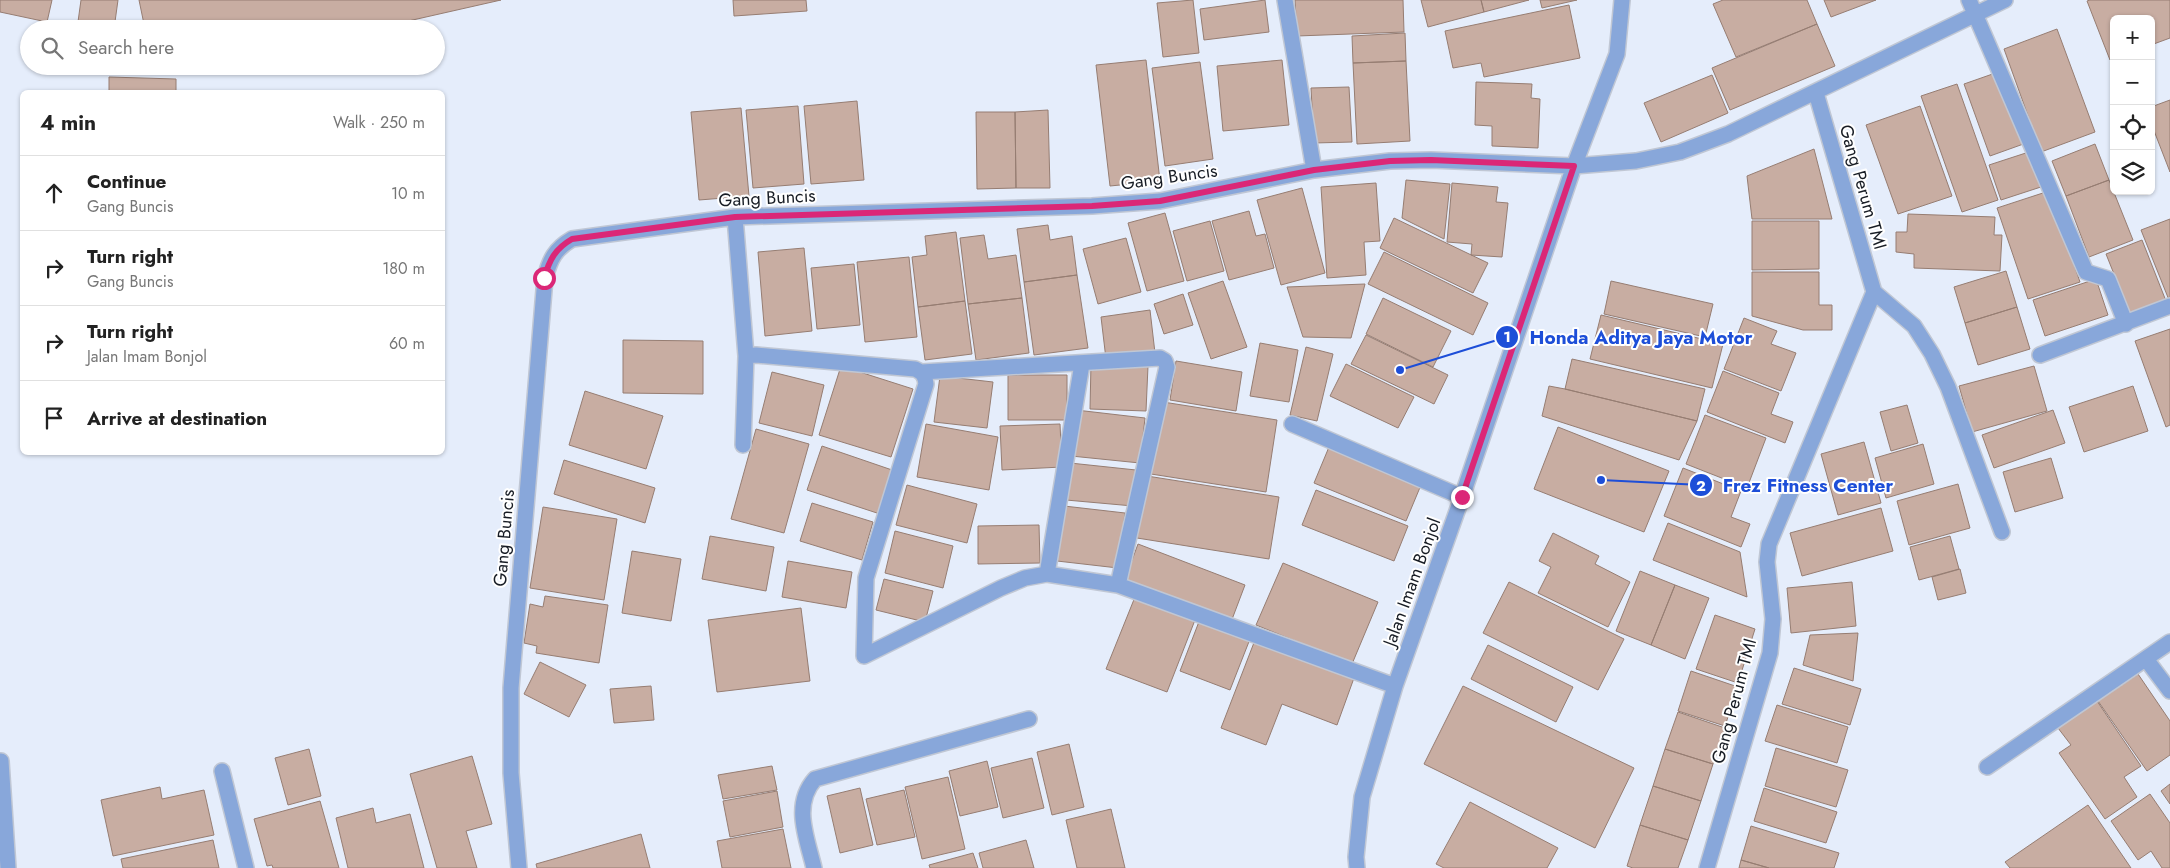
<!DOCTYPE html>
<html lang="en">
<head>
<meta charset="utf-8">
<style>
	:root { --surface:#fff; --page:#f6f6f6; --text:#222; --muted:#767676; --line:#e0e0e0 }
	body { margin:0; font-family:Jost,sans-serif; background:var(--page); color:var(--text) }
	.controls { position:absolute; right:15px; top:15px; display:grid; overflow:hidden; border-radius:8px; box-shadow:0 1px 4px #0004 }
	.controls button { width:45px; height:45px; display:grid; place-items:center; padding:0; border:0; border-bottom:1px solid var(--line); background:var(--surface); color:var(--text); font:25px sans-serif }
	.stop { position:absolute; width:15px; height:15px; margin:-11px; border:4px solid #db2777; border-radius:50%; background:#fff }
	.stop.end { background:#db2777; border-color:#fff; box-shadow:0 1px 5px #0008 }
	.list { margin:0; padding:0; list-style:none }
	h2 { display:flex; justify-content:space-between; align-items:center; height:65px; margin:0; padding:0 20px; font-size:21px }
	h2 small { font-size:16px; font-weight:400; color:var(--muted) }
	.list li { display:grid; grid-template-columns:32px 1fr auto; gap:15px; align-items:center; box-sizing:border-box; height:75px; padding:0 20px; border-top:1px solid var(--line) }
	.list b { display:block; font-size:19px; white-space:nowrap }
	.list p { margin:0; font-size:16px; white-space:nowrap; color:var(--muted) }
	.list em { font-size:16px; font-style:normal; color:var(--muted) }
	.icon { flex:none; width:28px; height:28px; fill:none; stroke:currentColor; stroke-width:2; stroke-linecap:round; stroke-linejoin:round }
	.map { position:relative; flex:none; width:2170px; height:868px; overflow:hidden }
	.search { position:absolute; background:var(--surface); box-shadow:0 1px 4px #0004; left:20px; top:20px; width:425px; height:55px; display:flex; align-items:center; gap:12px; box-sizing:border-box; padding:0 18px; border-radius:28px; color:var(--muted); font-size:19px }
	.panel { position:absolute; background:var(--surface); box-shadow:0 1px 4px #0004; left:20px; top:90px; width:425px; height:365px; border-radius:8px }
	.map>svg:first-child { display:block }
	.building { fill:#c8ada2; stroke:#967d72 }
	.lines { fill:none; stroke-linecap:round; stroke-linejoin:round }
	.minor-casing { stroke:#c0c7d4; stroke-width:18 }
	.minor { stroke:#88a7da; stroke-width:15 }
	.route { stroke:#db2777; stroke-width:6 }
	.labels { text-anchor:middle; stroke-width:4; stroke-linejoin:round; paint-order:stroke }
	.street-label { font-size:18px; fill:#171c24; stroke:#fff }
	.leader { fill:none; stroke:#1d4ed8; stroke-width:2 }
	.callout-dot { fill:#1d4ed8; stroke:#fff; stroke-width:2 }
	.mark-label { font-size:15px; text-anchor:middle; font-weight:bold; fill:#fff }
	.callout-label { font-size:19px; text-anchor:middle; font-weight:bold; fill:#1d4ed8; stroke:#fff; stroke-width:4; stroke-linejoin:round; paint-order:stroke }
</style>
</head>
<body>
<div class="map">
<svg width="2170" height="868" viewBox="0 0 2170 868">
	<rect width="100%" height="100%" fill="#e5edfb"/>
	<path class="building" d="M0,0H52L47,22L0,12Z
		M81,0H118L114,29H77Z
		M139,0H501L373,29H256L255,24L235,29H145Z
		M733,0H806L807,11L734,16Z
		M1193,0L1199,53L1163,57L1157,3Z
		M1265,0L1269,32L1204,40L1200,9Z
		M1295,0H1403L1404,32L1297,36Z
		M1421,0H1481L1484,12L1428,27Z
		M1481,0H1529L1484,12Z
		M1540,0H1577L1542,8Z
		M1723,0H1807L1817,24L1736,57L1713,4Z
		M1824,0H1876L1831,17Z
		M2090,0H2170V38L2151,45V19H2114V59L2110,60L2087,1Z
		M1569,5L1580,58L1484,77L1481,63L1453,68L1445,31Z
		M1817,24L1835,66L1730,110L1712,68Z
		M2057,29L2095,132L2041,152L2004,49Z
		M1405,33L1406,61L1353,63L1352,36Z
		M1146,60L1160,181L1110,186L1096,65Z
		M1282,60L1289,125L1223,131L1217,66Z
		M1406,61L1410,141L1357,144L1353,63Z
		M1200,62L1213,159L1165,166L1152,68Z
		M2004,70L2029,142L1990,156L1964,84Z
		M1712,75L1728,113L1661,142L1644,103Z
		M109,77L176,79V92H109Z
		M1476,82L1532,84L1531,98L1540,99L1538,148L1492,146V126L1475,125Z
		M1957,84L1998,200L1962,212L1921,96Z
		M1349,87L1352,142L1314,143L1311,88Z
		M2170,100V172L2151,123V107Z
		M857,101L864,180L811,184L804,106Z
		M798,106L804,184L753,188L746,110Z
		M1920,106L1952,196L1898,214L1866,125Z
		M741,108L749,196L699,200L691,112Z
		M1048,110L1050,188H1016L1015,112Z
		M976,112H1015L1016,188L977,189Z
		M2095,144L2109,180L2066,196L2052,161Z
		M1814,149L1832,219H1752L1747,176Z
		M2035,150L2047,185L2001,200L1989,165Z
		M1406,180L1450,184L1444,239L1402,218Z
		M2109,180L2133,240L2089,257L2066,196Z
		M1376,183L1380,241L1364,242L1366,275L1327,278L1321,187Z
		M1452,183L1498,187L1496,202L1508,203L1502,257L1471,255L1472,244L1447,242Z
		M1302,188L1325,273L1281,285L1257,200Z
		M2049,191L2080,282L2028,299L1997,208Z
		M1249,211L1256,236L1265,234L1274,268L1229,280L1212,221Z
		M1165,213L1184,281L1147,291L1128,223Z
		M1908,214L1995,217L1994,235H2002L2000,271L1914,268V254L1896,252V232H1907Z
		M1394,218L1488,263L1473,293L1380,248Z
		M2170,219V300H2169L2141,230Z
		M1210,221L1224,271L1187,281L1173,231Z
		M1752,221H1819V269L1752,270Z
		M1048,225L1050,240L1072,236L1077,275L1024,282L1017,229Z
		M956,232L965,301L918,307L912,257L927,255L925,236Z
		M984,235L988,259L1016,255L1022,298L968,304L960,238Z
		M1126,238L1141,292L1098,304L1083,249Z
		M2142,240L2166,301L2130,314L2106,254Z
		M804,248L812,331L765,336L758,252Z
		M1384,252L1488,303L1473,335L1368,284Z
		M909,257L917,337L865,342L857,262Z
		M854,264L860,325L817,329L811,268Z
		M2006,271L2017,307L1965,323L1954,287Z
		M1752,272H1819V305H1832V330H1803L1752,316Z
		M1077,275L1088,348L1034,355L1024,282Z
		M2096,279L2108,315L2045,336L2033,300Z
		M1223,281L1247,347L1211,359L1188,293Z
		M1611,281L1713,304L1705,337L1604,314Z
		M1365,284L1351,338L1303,337L1287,287Z
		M1183,294L1193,325L1164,334L1154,304Z
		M1022,298L1029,353L976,360L968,304Z
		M1383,298L1451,331L1433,367L1366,334Z
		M965,301L972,354L925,360L918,307Z
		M2017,307L2030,349L1978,365L1965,323Z
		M1150,310L1155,353L1106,359L1101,317Z
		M1601,315L1723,344L1712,388L1590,359Z
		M1744,318L1777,331L1771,344L1796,353L1781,391L1724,369Z
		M2170,329V425L2166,427L2135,341Z
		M1366,335L1448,375L1434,404L1351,364Z
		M623,340L703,341V394L623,393Z
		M1260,343L1298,350L1289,402L1250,396Z
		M1306,347L1333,354L1317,421L1290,415Z
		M1572,359L1705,389L1697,421L1565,389Z
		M1176,361L1242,372L1236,411L1170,400Z
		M1091,364L1148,366L1146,411L1090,409Z
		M1346,364L1414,397L1398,428L1330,396Z
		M841,366L913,389L891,457L819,435Z
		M2034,366L2047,411L1972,432L1959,386Z
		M1723,371L1779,393L1771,414L1793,422L1785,443L1707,412Z
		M772,372L824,385L812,436L759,423Z
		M1008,375H1067V420H1008Z
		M940,376L993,382L987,428L934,422Z
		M1549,386L1565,389L1697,421L1679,460L1542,416Z
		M2133,386L2148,431L2084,452L2069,407Z
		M585,391L663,416L646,469L569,445Z
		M1163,402L1277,420L1266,492L1151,474Z
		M1907,405L1918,443L1891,451L1880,412Z
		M1076,410L1145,418L1140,463L1071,456Z
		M2053,410L2065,443L1994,468L1982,435Z
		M1705,415L1766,438L1747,488L1686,464Z
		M926,424L998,437L989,490L917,477Z
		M1060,424L1062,467L1002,470L1000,426Z
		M1558,427L1669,471L1644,532L1534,489Z
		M756,429L809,444L784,533L731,519Z
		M1864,442L1881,503L1838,515L1821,454Z
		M1923,444L1934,484L1886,498L1875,458Z
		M822,446L895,471L880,514L807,490Z
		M1329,447L1421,485L1406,521L1314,483Z
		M2051,458L2063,498L2015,512L2003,472Z
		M564,460L655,488L645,523L554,494Z
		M1070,463L1136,470L1133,506L1066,500Z
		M1683,468L1741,491L1731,517L1750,524L1741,547L1664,516Z
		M1147,476L1279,497L1269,559L1137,538Z
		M1958,484L1970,528L1909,545L1897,501Z
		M907,485L977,504L967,543L896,525Z
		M1316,490L1408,526L1394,561L1302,525Z
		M812,503L873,522L862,560L800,541Z
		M1064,506L1125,513L1118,568L1057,561Z
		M543,507L617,519L604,600L530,588Z
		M1881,508L1893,551L1802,576L1790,533Z
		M1668,523L1740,552L1747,597L1653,560Z
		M1039,525L1040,563L978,564V526Z
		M895,531L953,546L943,588L885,573Z
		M1553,533L1599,556L1595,564L1630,582L1608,627L1538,593L1551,567L1539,561Z
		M710,536L774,547L766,591L702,579Z
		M1950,536L1959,569L1919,580L1910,547Z
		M1138,544L1245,585L1231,622L1124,582Z
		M632,551L681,559L671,621L622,613Z
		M788,561L852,572L846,608L782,597Z
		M1283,563L1378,602L1352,664L1256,625Z
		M1960,569L1966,593L1938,600L1932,577Z
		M1640,571L1675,585L1651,645L1616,631Z
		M884,579L933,591L925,622L876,610Z
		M1509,582L1624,639L1598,690L1483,633Z
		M1852,582L1856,626L1791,633L1787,588Z
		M1675,585L1709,598L1685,659L1651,645Z
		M545,596L608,605L599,663L536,653L537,646L524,643L530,604L543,607Z
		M1135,597L1195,620L1167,692L1106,669Z
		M801,608L810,681L717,692L708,620Z
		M1715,615L1755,629L1738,683L1696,669Z
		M1200,619L1250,639L1230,690L1180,671Z
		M1858,633L1853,681L1803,665L1810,635Z
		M1255,640L1354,678L1337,725L1282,704L1266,745L1221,728Z
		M1488,645L1573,687L1556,722L1471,679Z
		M540,662L586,685L569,717L524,694Z
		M1794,668L1861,689L1850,725L1782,704Z
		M1691,671L1738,687L1725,726L1678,711Z
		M2138,674L2170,721V755L2147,771L2098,701Z
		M651,686L654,720L614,723L610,689Z
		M1463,686L1634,768L1595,848L1424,764Z
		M2097,701L2141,766L2124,777L2137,797L2105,819L2059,753L2071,745L2058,728Z
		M1777,705L1848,727L1837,763L1765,741Z
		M1678,712L1725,728L1713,764L1665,749Z
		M1069,744L1084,807L1052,815L1037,752Z
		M1776,748L1848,770L1836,807L1765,786Z
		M309,749L321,796L288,805L275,758Z
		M1665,749L1713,764L1701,801L1653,786Z
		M472,756L492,824L466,831L477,868H437L410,774Z
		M1032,758L1044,808L1003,818L991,768Z
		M987,761L998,807L960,816L949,771Z
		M772,766L777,790L723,799L718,775Z
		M948,777L965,849L922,859L905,787Z
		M2170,784V804L2161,791Z
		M1653,786L1701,801L1688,840L1640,825Z
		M160,787L162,799L204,790L214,835L113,856L101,800Z
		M860,788L873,845L840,853L827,796Z
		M1764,788L1837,812L1826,843L1754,821Z
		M904,790L915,837L877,845L866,799Z
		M777,791L783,827L730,837L723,801Z
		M2150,794L2170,823V868H2162L2151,851L2138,860L2111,821Z
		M320,801L339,868H273L272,865L267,866L254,819Z
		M1470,802L1558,848L1547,868H1444L1436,864Z
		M2088,805L2131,868H2010L2005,862Z
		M373,808L376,823L410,814L424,868H348L336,818Z
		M1111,809L1125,868H1077L1066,820Z
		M1640,825L1688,840L1678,868H1633L1627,866Z
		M1751,826L1839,853L1834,868H1769L1741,860Z
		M783,829L791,868H722L717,841Z
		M641,834L650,868H537L536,864Z
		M213,840L219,868H123L121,859Z
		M1026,840L1034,868H983L979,853Z
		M973,853L978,868H930L929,865Z
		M1741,860L1769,868H1739Z"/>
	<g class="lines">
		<g class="minor-casing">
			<path id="minor" d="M1285,0L1314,170
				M1969,0L2086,272L2108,279L2126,324
				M1816,93L1874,292L1914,326L1932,354L1948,387L2002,532
				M735,217L746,356L743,445
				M2040,355L2170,306
				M746,356L756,355L915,369C922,372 925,375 926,384L866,578L864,656L1001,588L1025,578L1047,574L1118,585L1395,686
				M922,372L1160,358L1165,361L1167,367L1118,585
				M1292,424L1462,497
				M1047,574L1082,364
				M2146,659L2170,691
				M1,761L8,868
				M1987,767L2170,642
				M222,771L246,868
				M519,868L511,773V688L545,278C550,259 555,249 572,239L735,217L1092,206L1160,201L1314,170L1390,161L1431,160L1574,166L1636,161L1680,152L1728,134L2005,0
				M814,868C807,838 792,805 815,779L1029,719
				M1357,868L1356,857L1362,797L1395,686L1462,497L1574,166L1617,54L1622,0
				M1707,868L1770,653L1773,619L1767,562L1769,544L1874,292"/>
		</g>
		<use href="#minor" class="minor"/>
	</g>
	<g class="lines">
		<path class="route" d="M544,278C550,259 555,249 572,239L735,217L1092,206L1160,201L1314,170L1390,161L1431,160L1574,166L1462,497"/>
	</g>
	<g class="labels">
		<g class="street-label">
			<text transform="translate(1169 177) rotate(-8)" y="6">Gang Buncis</text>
			<text transform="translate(1863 187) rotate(74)" y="6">Gang Perum TMI</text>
			<text transform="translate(767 198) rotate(-3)" y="6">Gang Buncis</text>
			<text transform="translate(504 538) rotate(-85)" y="6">Gang Buncis</text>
			<text transform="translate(1412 582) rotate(-70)" y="6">Jalan Imam Bonjol</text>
			<text transform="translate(1734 701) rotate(-75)" y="6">Gang Perum TMI</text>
		</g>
	</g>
	<path class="leader" d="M1400 370L1507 337M1601 480L1701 485"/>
	<g class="callout-dot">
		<circle cx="1400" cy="370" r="5"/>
		<circle cx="1601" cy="480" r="5"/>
		<circle cx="1507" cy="337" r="12"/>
		<circle cx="1701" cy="485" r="12"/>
	</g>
	<g class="mark-label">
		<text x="1507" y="342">1</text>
		<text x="1701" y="491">2</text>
	</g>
	<g class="callout-label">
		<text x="1641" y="344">Honda Aditya Jaya Motor</text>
		<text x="1808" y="492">Frez Fitness Center</text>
	</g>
</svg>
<div class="controls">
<button>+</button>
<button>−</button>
<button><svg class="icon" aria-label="locate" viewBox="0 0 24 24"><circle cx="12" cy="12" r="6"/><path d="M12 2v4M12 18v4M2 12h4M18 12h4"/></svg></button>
<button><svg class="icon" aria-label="layers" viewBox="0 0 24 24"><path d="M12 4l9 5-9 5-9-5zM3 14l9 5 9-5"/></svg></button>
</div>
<div class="stop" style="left:544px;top:278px"></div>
<div class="stop end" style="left:1462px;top:497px"></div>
<div class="search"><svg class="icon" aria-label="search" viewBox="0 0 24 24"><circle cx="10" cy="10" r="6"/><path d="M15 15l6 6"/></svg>Search here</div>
<section class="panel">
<h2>4 min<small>Walk · 250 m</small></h2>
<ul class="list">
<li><svg class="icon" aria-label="ahead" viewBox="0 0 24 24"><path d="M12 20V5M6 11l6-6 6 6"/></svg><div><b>Continue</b><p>Gang Buncis</p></div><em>10 m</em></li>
<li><svg class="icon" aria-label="right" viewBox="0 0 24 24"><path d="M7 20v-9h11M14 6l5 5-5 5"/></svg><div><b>Turn right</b><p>Gang Buncis</p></div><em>180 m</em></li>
<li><svg class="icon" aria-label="right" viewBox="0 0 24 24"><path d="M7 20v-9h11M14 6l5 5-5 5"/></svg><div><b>Turn right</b><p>Jalan Imam Bonjol</p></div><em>60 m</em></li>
<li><svg class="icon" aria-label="arrive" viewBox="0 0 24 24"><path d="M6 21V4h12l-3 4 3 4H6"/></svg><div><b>Arrive at destination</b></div></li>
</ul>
</section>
</div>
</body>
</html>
